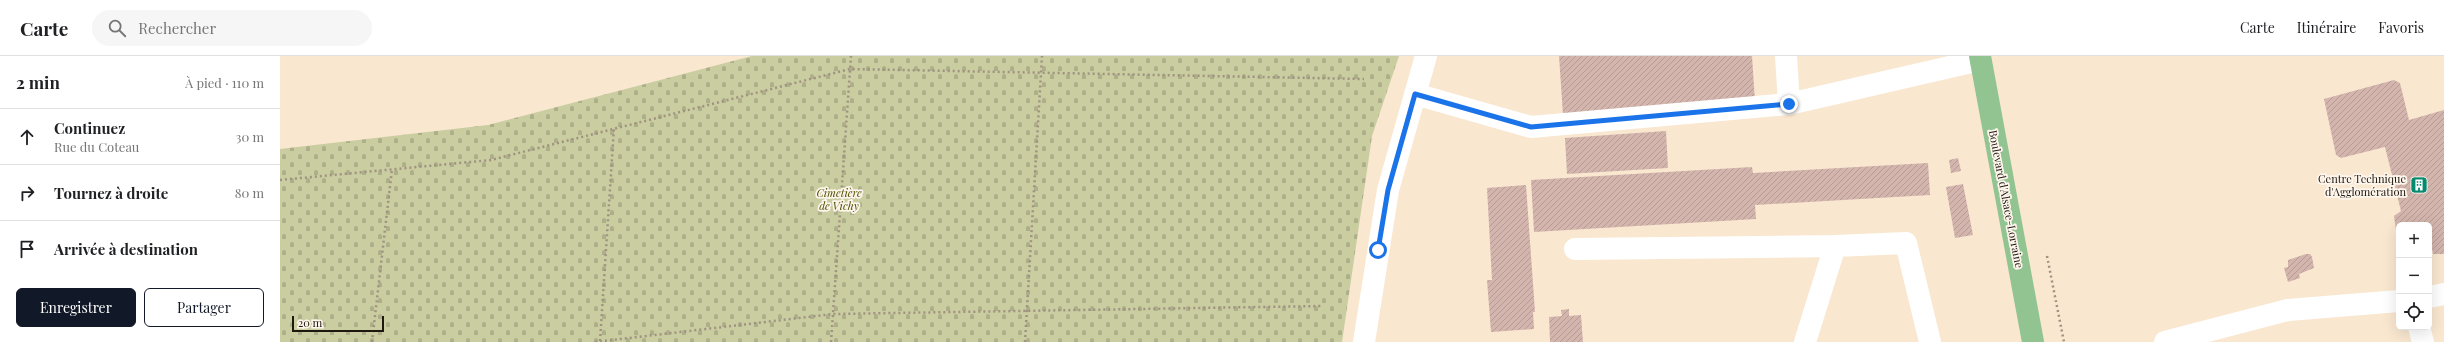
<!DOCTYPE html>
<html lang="fr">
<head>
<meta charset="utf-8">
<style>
	:root { --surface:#fff; --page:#f6f6f6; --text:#202124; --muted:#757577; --line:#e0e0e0; --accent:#111827 }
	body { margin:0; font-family:"Playfair Display",serif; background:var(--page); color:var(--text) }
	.controls { position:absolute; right:12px; bottom:12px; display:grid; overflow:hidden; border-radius:6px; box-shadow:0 4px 16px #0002 }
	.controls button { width:36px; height:36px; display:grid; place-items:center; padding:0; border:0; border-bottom:1px solid var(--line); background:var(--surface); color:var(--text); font:20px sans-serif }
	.scale { position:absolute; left:12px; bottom:10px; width:92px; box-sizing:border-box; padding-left:4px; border:2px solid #1d170f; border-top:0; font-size:11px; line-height:14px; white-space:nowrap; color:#1d170f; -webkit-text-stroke:3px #fef6ed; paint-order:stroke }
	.stop { position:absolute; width:12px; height:12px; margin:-9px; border:3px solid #1a73e8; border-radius:50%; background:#fff }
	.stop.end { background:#1a73e8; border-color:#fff; box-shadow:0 1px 4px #0008 }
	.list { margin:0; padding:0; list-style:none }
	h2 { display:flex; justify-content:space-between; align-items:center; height:52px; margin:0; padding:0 16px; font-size:17px }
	h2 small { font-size:13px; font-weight:400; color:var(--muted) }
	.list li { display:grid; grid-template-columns:26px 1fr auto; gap:12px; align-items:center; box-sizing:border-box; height:56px; padding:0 16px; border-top:1px solid var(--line) }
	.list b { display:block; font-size:15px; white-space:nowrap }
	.list p { margin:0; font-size:13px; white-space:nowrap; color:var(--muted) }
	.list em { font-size:13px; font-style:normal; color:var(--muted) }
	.actions { display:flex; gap:8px; padding:12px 16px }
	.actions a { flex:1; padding:9px 0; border:1px solid var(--accent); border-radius:6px; text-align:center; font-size:14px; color:var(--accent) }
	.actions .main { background:var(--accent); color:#fff }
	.icon { flex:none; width:22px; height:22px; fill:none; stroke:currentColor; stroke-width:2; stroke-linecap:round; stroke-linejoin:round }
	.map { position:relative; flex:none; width:2164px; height:286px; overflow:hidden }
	header { display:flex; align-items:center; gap:24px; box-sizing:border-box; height:56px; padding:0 20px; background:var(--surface); border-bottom:1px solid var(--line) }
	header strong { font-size:19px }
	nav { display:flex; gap:22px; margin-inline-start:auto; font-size:14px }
	.search { width:280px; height:36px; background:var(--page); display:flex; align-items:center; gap:10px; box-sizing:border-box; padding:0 14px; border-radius:22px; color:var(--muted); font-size:15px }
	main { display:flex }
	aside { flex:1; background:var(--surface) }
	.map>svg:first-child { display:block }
	.cemetery { fill:url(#cemetery-stones) }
	.building { fill:url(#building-hatch) }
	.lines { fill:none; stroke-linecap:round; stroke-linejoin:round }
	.path { stroke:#9f9281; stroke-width:2.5; stroke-dasharray:2 3; stroke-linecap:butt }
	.minor { stroke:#fff; stroke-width:22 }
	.major { stroke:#92c492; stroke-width:22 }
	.route { stroke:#1a73e8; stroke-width:5 }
	.labels { text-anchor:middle; stroke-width:3.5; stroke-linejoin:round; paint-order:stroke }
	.poi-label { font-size:11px; fill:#1d170f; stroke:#fef6ed; text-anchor:end }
	.park-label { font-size:11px; font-style:italic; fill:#4e5100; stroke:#fef6ed }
	.street-label { font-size:11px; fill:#1d170f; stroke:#fef6ed }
</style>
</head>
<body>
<header>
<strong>Carte</strong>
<div class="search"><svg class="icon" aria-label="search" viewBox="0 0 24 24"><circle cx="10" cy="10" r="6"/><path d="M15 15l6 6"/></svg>Rechercher</div>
<nav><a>Carte</a><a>Itinéraire</a><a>Favoris</a></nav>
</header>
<main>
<aside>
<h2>2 min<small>À pied · 110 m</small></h2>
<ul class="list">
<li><svg class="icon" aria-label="ahead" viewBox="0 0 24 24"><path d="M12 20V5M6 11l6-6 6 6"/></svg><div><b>Continuez</b><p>Rue du Coteau</p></div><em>30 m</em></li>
<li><svg class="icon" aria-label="right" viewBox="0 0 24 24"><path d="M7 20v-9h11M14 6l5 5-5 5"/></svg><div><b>Tournez à droite</b></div><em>80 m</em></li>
<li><svg class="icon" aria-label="arrive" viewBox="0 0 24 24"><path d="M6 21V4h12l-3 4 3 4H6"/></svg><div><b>Arrivée à destination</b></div></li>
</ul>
<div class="actions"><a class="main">Enregistrer</a><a>Partager</a></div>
</aside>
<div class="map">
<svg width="2164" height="286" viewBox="0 0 2164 286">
	<defs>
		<pattern id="cemetery-stones" width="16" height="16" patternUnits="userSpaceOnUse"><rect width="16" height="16" fill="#c9cda0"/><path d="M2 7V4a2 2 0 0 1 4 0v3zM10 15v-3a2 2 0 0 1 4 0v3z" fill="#acaf89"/></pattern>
		<pattern id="building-hatch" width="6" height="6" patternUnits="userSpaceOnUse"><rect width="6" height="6" fill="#d3b5ad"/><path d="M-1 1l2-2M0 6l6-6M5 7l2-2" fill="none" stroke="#b59b94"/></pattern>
	</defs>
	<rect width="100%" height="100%" fill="#f9e7d0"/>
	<path class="cemetery" d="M472,0H1119L1092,80L1062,286H0V93L208,69Z"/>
	<path class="building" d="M1279,0H1472L1475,46L1283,59Z
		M2114,24L2120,27L2129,64L2164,54V198H2153L2152,192L2149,193V169H2119V178L2116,174L2114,160L2121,155L2105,91L2061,102L2056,99L2044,43Z
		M1386,75L1388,112L1287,118L1285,82Z
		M1678,102L1681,115L1671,117L1669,104Z
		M1648,107L1650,139L1475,149L1476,163L1254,176L1251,124L1472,111L1473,117Z
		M1683,128L1693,179L1675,182L1666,131Z
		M1246,129L1255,256H1253L1254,273L1211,276L1207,224H1212L1207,132Z
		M2026,198H2030L2032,201L2034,212L2019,218L2020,222L2008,226L2004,212L2008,211V204Z
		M1289,253V260L1301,259L1303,286H1270L1269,261L1282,260L1281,254Z"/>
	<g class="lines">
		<path class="path" d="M0,124L211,104L570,13L1084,23
			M1767,200L1784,286
			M320,285L334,72
			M92,286L112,113
			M315,286L553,258L1042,250
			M551,286L571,0
			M745,286L762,0"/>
		<path class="minor" d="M1506,0L1509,48
			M1135,38L1251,71L1509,48L1700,4
			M1295,193L1555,190
			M2149,241L2164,238
			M2139,271L2143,286
			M1084,286L1108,134L1146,0
			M1525,286L1555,190L1626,187L1650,286
			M1885,286L2008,254L2119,245"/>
		<path class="major" d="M1700,0L1753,286"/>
	</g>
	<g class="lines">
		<path class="route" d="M1098,194L1108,134L1135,38L1251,71L1509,48"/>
	</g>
	<defs>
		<g id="building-square" transform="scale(0.9)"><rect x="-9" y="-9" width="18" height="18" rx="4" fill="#048a6f" stroke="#fef6ed"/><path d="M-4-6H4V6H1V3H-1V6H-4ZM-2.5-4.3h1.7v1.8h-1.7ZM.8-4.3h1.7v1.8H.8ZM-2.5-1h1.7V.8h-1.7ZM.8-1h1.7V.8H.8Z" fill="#fff"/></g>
	</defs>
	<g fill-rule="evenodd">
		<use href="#building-square" x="2139" y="129"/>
	</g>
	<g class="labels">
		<g class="poi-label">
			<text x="2126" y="127">Centre Technique<tspan x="2126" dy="13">d'Agglomération</tspan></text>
		</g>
		<g class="park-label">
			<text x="559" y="141">Cimetière<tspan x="559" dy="13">de Vichy</tspan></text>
		</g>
		<g class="street-label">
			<text transform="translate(1726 143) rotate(79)" y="4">Boulevard d'Alsace-Lorraine</text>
		</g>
	</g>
</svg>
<div class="controls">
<button>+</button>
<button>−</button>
<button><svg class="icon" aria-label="locate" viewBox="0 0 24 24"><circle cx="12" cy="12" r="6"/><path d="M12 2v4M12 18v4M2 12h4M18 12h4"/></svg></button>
</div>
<div class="scale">20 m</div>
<div class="stop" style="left:1098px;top:194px"></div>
<div class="stop end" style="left:1509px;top:48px"></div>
</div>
</main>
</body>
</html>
